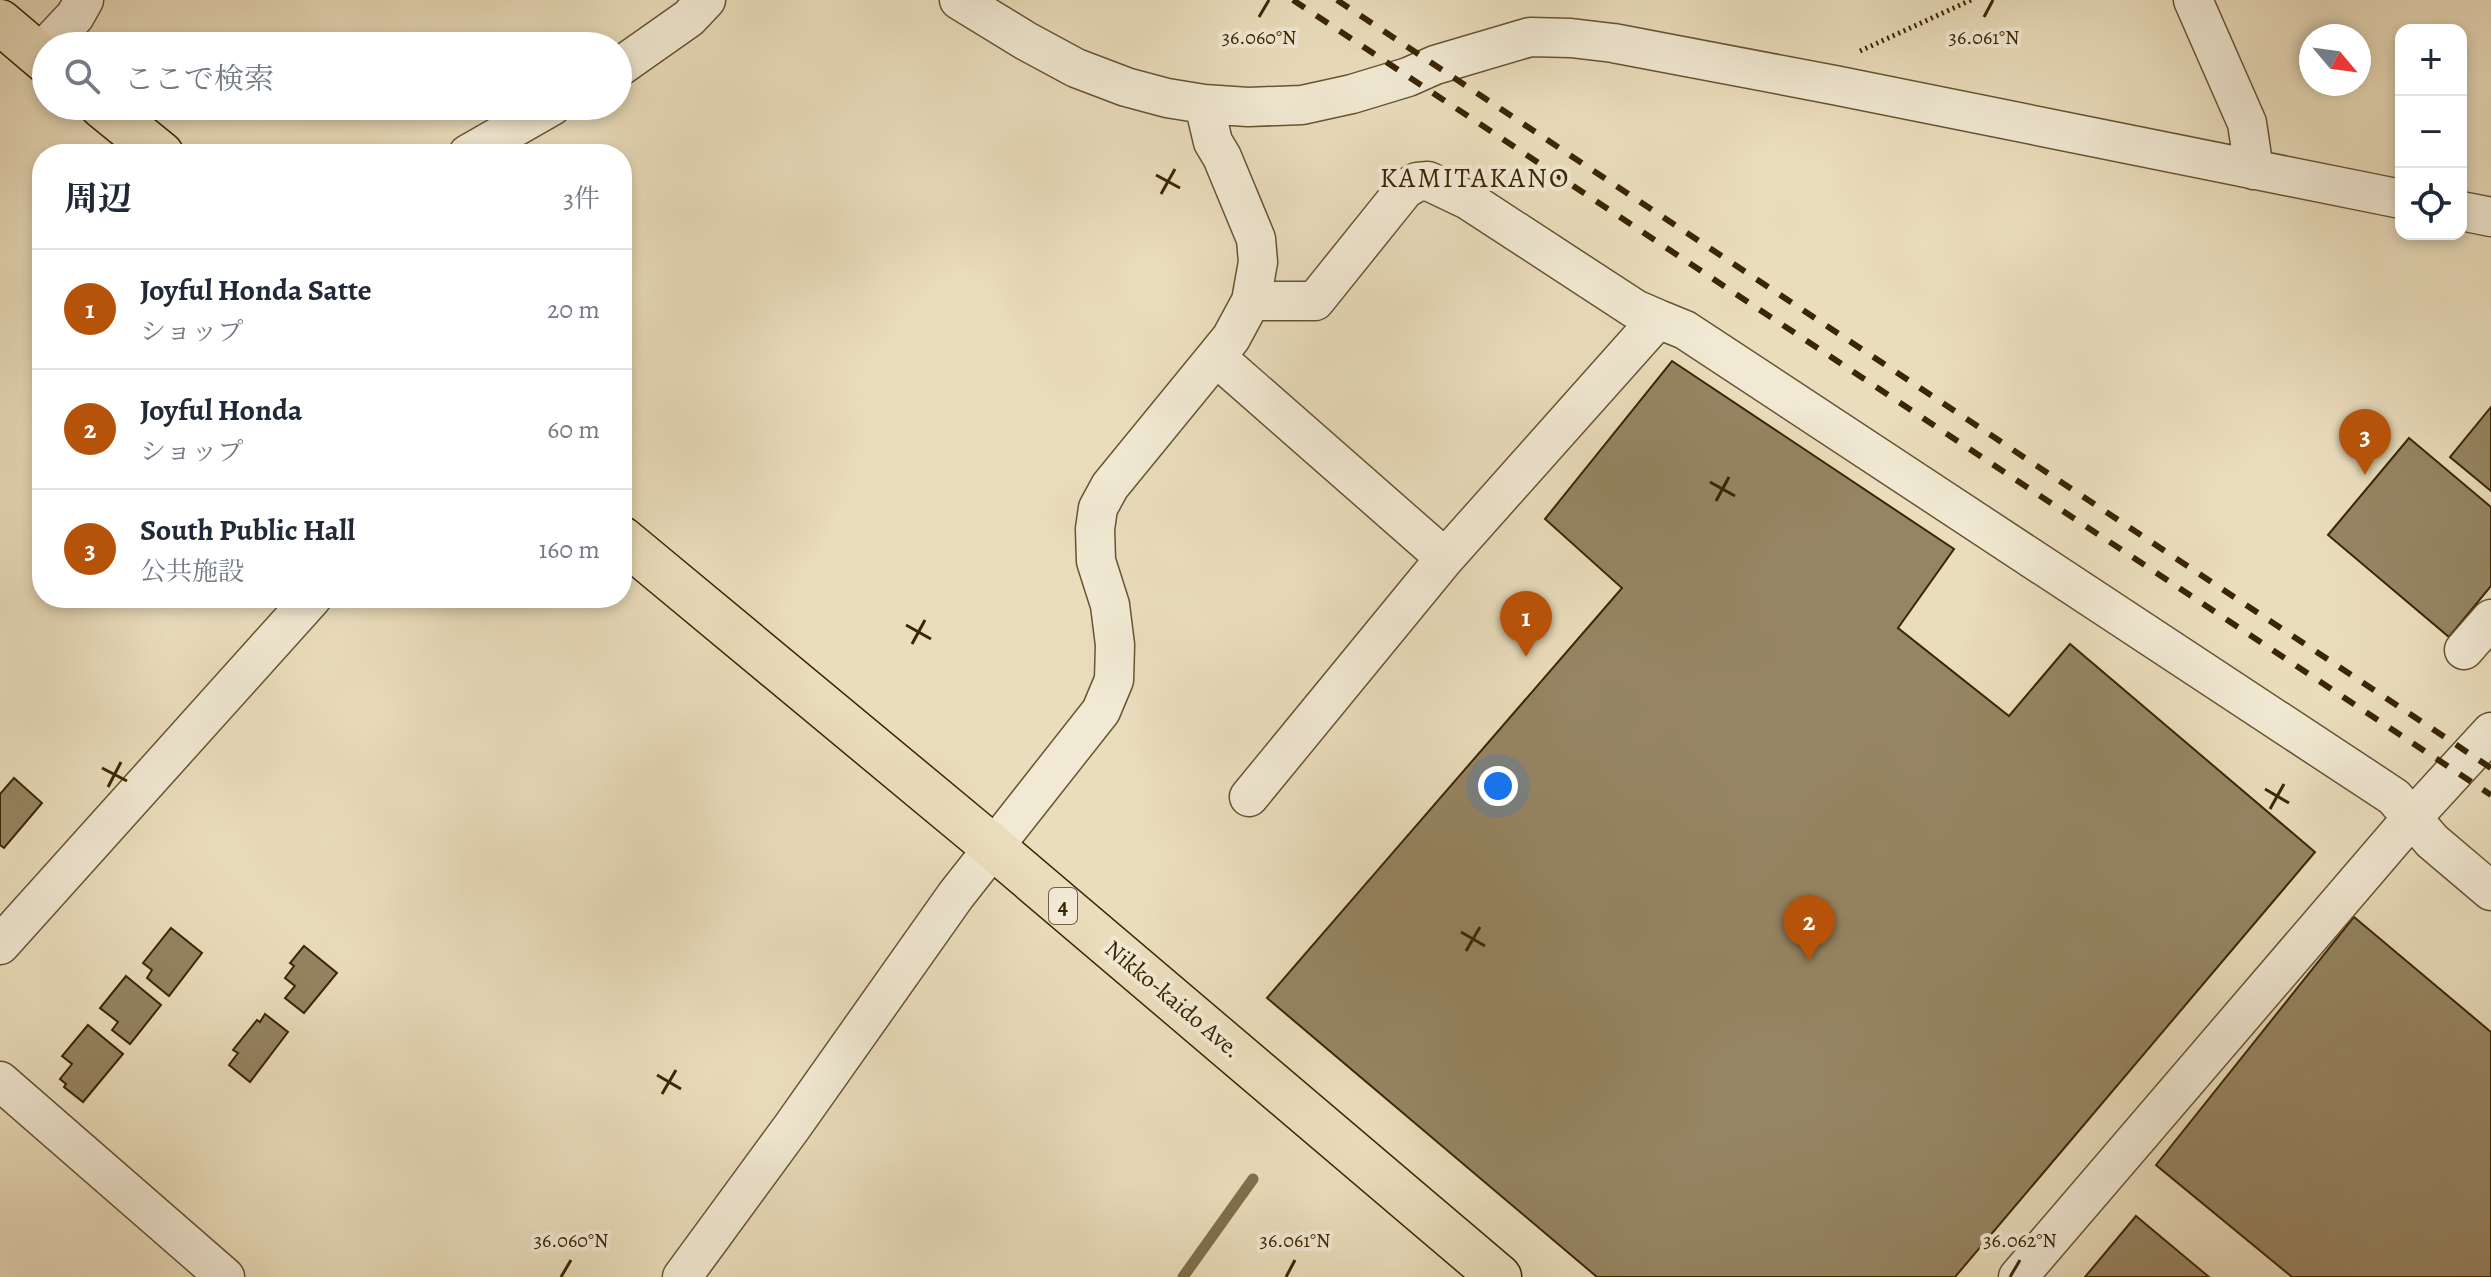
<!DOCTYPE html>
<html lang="ja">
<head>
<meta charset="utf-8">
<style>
	:root { --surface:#fff; --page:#f2f2f3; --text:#1f2937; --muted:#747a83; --line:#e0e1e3; --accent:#b45309 }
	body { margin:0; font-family:Alegreya,"Noto Serif JP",serif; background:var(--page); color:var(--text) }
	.controls { position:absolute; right:24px; top:24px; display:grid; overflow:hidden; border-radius:16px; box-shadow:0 4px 12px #0003 }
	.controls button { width:72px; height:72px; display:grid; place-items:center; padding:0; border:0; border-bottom:2px solid var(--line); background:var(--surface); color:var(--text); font:40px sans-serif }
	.compass { position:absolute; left:2299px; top:24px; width:72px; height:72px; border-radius:50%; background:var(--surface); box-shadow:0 4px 12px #0003; rotate:119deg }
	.you { position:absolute; left:1498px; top:786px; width:28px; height:28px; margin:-20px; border:6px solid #fff; border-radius:50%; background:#1a73e8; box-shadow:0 0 0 12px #1a73e833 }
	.badge { display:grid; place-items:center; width:52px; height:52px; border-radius:50%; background:var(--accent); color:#fff; font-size:26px; font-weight:700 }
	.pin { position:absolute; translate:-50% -66px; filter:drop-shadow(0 2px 4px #0008) }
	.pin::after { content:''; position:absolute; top:42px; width:28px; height:24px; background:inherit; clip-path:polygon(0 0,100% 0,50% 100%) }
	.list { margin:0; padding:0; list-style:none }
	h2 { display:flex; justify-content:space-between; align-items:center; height:104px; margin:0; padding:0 32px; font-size:34px }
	h2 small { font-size:26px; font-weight:400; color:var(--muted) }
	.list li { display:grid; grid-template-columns:52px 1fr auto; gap:24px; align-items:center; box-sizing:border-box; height:120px; padding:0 32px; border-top:2px solid var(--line) }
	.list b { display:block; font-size:30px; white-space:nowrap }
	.list p { margin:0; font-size:26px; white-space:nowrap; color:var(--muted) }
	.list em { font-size:26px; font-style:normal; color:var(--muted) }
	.icon { flex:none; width:44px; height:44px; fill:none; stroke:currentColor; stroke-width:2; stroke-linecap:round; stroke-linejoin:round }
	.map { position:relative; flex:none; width:2491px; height:1277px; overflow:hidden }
	.search { position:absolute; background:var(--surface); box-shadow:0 4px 12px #0003; left:32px; top:32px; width:600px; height:88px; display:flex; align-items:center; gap:20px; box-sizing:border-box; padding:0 28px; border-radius:44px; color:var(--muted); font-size:30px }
	.panel { position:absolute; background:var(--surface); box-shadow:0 4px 12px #0003; left:32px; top:144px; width:600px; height:464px; border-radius:32px }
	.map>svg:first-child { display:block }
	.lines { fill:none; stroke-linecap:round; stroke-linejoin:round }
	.stream { stroke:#806f4c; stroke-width:11 }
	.building { fill:#968563; stroke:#3b2603; stroke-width:2 }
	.minor-casing { stroke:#675431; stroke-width:41 }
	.highway-casing { stroke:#3b2603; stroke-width:47 }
	.path { stroke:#3b2603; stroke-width:5; stroke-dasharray:2 4; stroke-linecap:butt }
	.minor { stroke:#f1e9d3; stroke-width:38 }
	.highway { stroke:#eaddbc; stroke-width:44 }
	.rail { stroke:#3b2603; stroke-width:6; stroke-dasharray:14 14; stroke-linecap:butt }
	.ticks { fill:none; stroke:#3b2603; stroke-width:3 }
	.labels { text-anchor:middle; stroke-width:8; stroke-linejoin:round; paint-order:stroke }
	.shield { fill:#f1e9d3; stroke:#726041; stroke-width:2 }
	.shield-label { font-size:22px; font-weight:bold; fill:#3b2603 }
	.street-label { font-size:24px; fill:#3b2603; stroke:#f1e9d3 }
	.quarter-label { font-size:28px; letter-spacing:2px; fill:#3b2603; stroke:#f1e9d3 }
	.ticks-label { font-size:20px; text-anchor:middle; fill:#3b2603; stroke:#f1e9d3; stroke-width:8; stroke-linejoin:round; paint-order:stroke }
</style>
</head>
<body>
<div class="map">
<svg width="2491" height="1277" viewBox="0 0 2491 1277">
	<rect width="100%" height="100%" fill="#eaddbc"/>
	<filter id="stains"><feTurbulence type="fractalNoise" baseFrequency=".0025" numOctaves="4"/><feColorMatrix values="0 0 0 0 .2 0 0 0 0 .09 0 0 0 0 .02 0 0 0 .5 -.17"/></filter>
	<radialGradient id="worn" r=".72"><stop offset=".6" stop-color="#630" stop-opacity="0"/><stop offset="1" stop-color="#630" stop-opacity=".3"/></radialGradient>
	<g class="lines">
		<path class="stream" d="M1183,1277L1253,1179"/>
	</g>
	<path class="building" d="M1672,361L1954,549L1898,628L2009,716L2070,644L2315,852L1955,1277H1597L1267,998L1622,588L1545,519Z
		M2491,407V491L2450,457Z
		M2409,438L2491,507V586L2449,637L2328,535Z
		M14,778L42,803L4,848L0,845V794Z
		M2354,917L2491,1032V1277H2292L2156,1165Z
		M171,928L202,953L169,996L147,978L152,970L143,963Z
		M304,946L337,973L304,1013L285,998L295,986L285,978L294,966L290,963Z
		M126,976L161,1005L130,1044L112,1030L118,1022L100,1008Z
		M265,1014L288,1032L250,1082L229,1065L238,1053L233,1050L257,1020L260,1022Z
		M88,1025L123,1054L83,1102L64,1087L66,1084L60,1079L72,1064L62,1056Z
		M2136,1216L2209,1277H2085Z"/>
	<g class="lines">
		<g class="minor-casing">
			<path id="minor" d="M959,0L1026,41L1076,68L1126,87L1167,98L1204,104L1248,107L1302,105L1352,94L1408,77L1435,65L1530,37L1571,38L1613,43L1834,85L2401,199
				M2193,0L2247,123L2254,170
				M47,46L75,16L84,0
				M618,68L689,18L706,0
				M468,154L552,106
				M2461,211L2491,217
				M1251,301H1315L1405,189L1417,182L1428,181L1468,200L1635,309L1658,319
				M1216,357L1445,558
				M2464,650L2491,619
				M1249,797L1445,558L1658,319L1685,330L2394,797L2432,841L2491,891
				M0,945L312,598
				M0,1081L225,1277
				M682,1277L792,1127L956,895L1101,711L1114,680L1115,645L1110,605L1096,561L1095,529L1098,508L1110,486L1231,338L1251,301L1258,262L1256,239L1222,157L1213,142L1204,104
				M2018,1277L2403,828L2491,732"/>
		</g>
		<g class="highway-casing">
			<path id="highway" d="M0,22L46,61
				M102,106L161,154
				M622,539L993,847L1499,1277"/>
		</g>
		<path class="path" d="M1860,51L1971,0"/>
		<use href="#minor" class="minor"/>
		<use href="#highway" class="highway"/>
		<path class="rail" d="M1293,0L2491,795
			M1337,0L2491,768"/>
	</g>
	<path class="ticks" d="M1259,17L1269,0M1984,17L1993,0M1156,175L1180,188M1161,194L1175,169M1710,482L1735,496M1716,501L1729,477M906,625L931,639M912,644L925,620M102,768L127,781M108,787L121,762M2265,789L2289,803M2270,809L2284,784M1461,932L1485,946M1466,951L1480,927M657,1075L681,1089M662,1094L676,1070M561,1277L571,1260M1286,1277L1295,1260M2010,1277L2020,1260"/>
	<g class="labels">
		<rect class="shield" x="1049" y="888" width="28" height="36" rx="6"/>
		<g class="shield-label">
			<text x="1063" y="914">4</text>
		</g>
		<g class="street-label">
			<text transform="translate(1173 999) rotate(40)" y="8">Nikko-kaido Ave.</text>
		</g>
		<g class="quarter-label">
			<text x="1475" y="187">KAMITAKANO</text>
		</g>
	</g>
	<g class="ticks-label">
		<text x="1259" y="44">36.060°N</text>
		<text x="1984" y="44">36.061°N</text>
		<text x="571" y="1247">36.060°N</text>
		<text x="1295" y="1247">36.061°N</text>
		<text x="2020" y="1247">36.062°N</text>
	</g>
	<rect width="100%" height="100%" filter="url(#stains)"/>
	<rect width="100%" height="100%" fill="url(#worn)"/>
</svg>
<div class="controls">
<button>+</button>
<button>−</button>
<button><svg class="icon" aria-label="locate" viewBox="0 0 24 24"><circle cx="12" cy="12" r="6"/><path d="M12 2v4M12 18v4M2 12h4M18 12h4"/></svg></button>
</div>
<svg class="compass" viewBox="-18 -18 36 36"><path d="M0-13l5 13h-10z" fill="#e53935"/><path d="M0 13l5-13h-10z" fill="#747a83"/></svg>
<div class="you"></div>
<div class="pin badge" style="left:1526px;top:657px">1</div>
<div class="pin badge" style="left:1809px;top:961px">2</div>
<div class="pin badge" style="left:2365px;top:475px">3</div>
<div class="search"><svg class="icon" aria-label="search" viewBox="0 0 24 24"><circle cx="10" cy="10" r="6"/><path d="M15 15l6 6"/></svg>ここで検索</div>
<section class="panel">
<h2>周辺<small>3件</small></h2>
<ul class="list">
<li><span class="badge">1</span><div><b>Joyful Honda Satte</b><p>ショップ</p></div><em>20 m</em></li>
<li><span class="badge">2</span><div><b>Joyful Honda</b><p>ショップ</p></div><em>60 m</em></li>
<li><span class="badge">3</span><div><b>South Public Hall</b><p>公共施設</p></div><em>160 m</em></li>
</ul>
</section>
</div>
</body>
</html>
